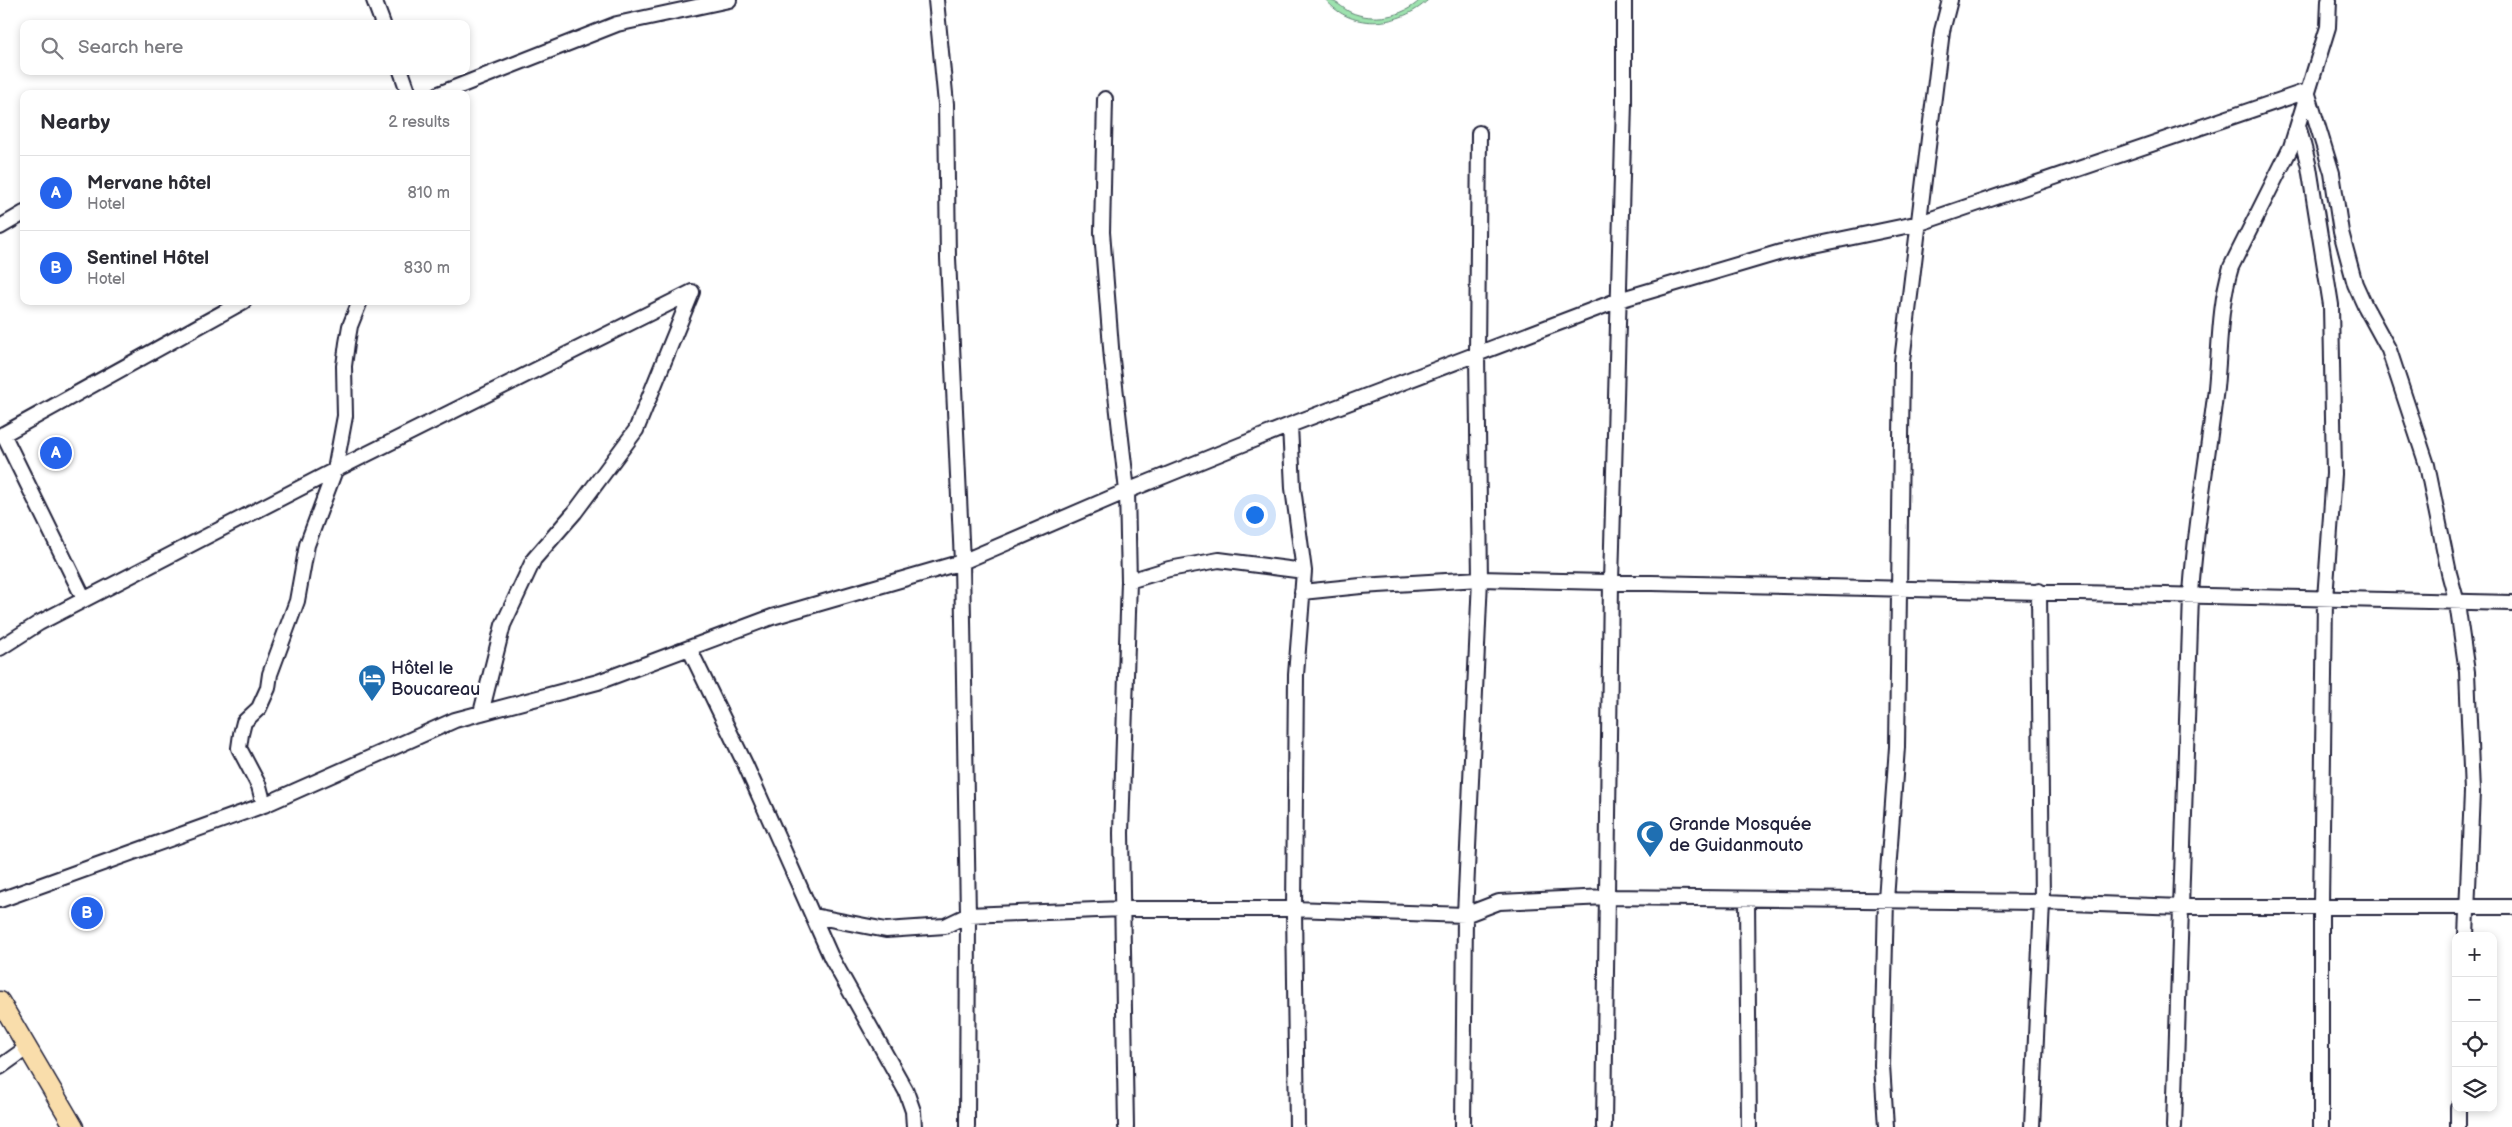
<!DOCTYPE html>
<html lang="en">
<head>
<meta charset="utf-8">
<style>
	:root { --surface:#fff; --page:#f7f7f7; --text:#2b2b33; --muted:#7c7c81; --line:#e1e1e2; --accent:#2563eb }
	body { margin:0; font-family:"Balsamiq Sans",sans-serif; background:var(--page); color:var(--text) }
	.controls { position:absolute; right:15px; bottom:15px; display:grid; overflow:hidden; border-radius:10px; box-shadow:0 2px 8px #0003 }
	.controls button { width:45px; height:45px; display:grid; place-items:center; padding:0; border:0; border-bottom:1px solid var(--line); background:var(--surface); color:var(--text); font:25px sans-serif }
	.you { position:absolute; left:1254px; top:514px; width:18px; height:18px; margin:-12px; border:4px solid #fff; border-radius:50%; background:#1a73e8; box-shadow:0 0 0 8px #1a73e833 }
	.badge { display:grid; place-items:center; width:32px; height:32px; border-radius:50%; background:var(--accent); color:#fff; font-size:16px; font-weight:700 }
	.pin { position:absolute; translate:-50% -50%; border:2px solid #fff; box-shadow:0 1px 5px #0006 }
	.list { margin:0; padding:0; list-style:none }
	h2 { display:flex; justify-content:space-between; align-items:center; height:65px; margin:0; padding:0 20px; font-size:21px }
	h2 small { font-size:16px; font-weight:400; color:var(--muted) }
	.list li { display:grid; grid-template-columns:32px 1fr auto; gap:15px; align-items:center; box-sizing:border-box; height:75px; padding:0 20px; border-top:1px solid var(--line) }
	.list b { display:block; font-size:19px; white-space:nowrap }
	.list p { margin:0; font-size:16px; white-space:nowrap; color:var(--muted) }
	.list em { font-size:16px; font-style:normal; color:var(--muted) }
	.icon { flex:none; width:28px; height:28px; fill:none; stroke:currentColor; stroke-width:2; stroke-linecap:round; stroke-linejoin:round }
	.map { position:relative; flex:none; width:2512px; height:1127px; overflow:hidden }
	.search { position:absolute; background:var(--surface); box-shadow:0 2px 8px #0003; left:20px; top:20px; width:450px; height:55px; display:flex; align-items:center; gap:12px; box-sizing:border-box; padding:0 18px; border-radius:10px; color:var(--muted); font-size:19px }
	.panel { position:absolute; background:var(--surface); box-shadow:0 2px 8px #0003; left:20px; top:90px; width:450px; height:215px; border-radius:10px }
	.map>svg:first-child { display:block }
	.park { fill:#9de2ae; stroke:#608274 }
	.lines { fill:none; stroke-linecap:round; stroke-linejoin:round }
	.minor-casing { stroke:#22223b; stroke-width:18 }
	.major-casing { stroke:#22223b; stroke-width:21 }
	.minor { stroke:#fff; stroke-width:14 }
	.major { stroke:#f9ddab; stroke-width:18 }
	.labels { text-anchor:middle; stroke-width:5; stroke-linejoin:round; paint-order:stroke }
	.poi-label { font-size:18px; fill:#22223b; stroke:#fff; text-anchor:start }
</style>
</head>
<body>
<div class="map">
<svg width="2512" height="1127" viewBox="0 0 2512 1127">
	<rect width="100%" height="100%" fill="#fff"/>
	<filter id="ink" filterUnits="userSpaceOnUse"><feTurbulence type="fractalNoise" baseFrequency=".02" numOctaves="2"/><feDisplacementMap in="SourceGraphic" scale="10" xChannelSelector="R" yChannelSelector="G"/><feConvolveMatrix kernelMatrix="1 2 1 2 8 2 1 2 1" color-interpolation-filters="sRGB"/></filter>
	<g filter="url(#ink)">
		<path class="park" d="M1326,0C1336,0 1342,8 1350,12C1373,22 1403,17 1420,0H1428C1401,26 1352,32 1326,0Z"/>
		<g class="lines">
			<g class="minor-casing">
				<path id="minor" d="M374,0L383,24
					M936,0L946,104L948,258L962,562L968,915L967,1127
					M401,71L409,94
					M439,94L617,24L729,0
					M1105,99L1102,232L1112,360L1127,491L1129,581L1121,833L1126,1127
					M2298,125L2309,167L2331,305L2334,474L2325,599L2321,905V1127
					M0,227L24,213
					M1290,425L1293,488L1304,571L1296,675L1294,909L1297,1127
					M3,434L84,599
					M0,436L244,301
					M1129,581L1169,569L1219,560L1304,571
					M1302,592L1361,586L1480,579L2512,603
					M0,648L39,623L335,470L692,292
					M689,648L746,766L831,957L906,1091L913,1111L914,1127
					M481,713L503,625L534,559L575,512L636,430L692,292
					M264,805L259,786L239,748L241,734L244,722L259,708L268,688L270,674L297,601L307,545L335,470L345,416L344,366L347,343L350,326L360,301
					M1747,899L1749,1127
					M0,900L264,805L455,720L598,682L772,617L962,562L1127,491L1290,425L1619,300L1781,252L1920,223L2307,91L2332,173L2341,232L2355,284L2365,306L2389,350L2427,465L2449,573L2457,603L2467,672L2472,792L2466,936
					M814,916L886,930L945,926L968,915L1123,909H1294L1465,915L1499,902L1606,897L2042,902L2182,907H2512
					M0,1067L28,1047
					M1463,1127L1465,915L1480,579L1477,355L1479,133
					M1604,1127L1611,582L1624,102V0
					M1886,1127L1882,1065L1886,900L1897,747L1902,361L1942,31L1950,0
					M2032,1127L2042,902L2039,591
					M2174,1127L2191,595C2195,525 2208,457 2216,388C2220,348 2219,306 2231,267L2291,147L2328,27L2329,0
					M2458,1127V1108"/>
			</g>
			<g class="major-casing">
				<path id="major" d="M0,1001L74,1127"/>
			</g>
			<use href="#minor" class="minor"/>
			<use href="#major" class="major"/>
		</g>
	</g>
	<defs>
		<g id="hotel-pin" transform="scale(1.4375)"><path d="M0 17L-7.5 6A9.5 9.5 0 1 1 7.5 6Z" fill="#1f6fb2" stroke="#fff"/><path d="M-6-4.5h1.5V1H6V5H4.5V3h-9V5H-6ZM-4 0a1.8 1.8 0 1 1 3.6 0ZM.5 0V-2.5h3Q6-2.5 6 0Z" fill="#fff"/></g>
		<g id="mosque-pin" transform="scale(1.4375)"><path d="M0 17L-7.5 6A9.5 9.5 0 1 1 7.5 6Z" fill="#1f6fb2" stroke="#fff"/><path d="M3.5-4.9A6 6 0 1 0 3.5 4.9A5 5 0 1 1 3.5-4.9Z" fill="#fff"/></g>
	</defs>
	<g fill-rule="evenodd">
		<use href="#hotel-pin" x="372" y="678"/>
		<use href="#mosque-pin" x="1650" y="834"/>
	</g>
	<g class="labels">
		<g class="poi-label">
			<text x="391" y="674">Hôtel le<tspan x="391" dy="21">Boucareau</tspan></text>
			<text x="1669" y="830">Grande Mosquée<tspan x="1669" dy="21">de Guidanmouto</tspan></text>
		</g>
	</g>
</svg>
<div class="controls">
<button>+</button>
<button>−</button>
<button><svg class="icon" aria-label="locate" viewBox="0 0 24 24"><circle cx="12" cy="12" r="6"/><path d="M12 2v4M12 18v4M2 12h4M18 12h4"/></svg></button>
<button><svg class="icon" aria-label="layers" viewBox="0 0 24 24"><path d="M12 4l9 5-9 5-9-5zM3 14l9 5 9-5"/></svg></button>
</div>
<div class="you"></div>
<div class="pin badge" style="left:56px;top:453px">A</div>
<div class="pin badge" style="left:87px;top:913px">B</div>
<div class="search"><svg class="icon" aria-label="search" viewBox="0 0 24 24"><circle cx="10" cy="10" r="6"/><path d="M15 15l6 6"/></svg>Search here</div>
<section class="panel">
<h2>Nearby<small>2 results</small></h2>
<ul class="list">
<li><span class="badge">A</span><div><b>Mervane hôtel</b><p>Hotel</p></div><em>810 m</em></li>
<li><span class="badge">B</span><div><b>Sentinel Hôtel</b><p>Hotel</p></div><em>830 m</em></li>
</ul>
</section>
</div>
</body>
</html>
